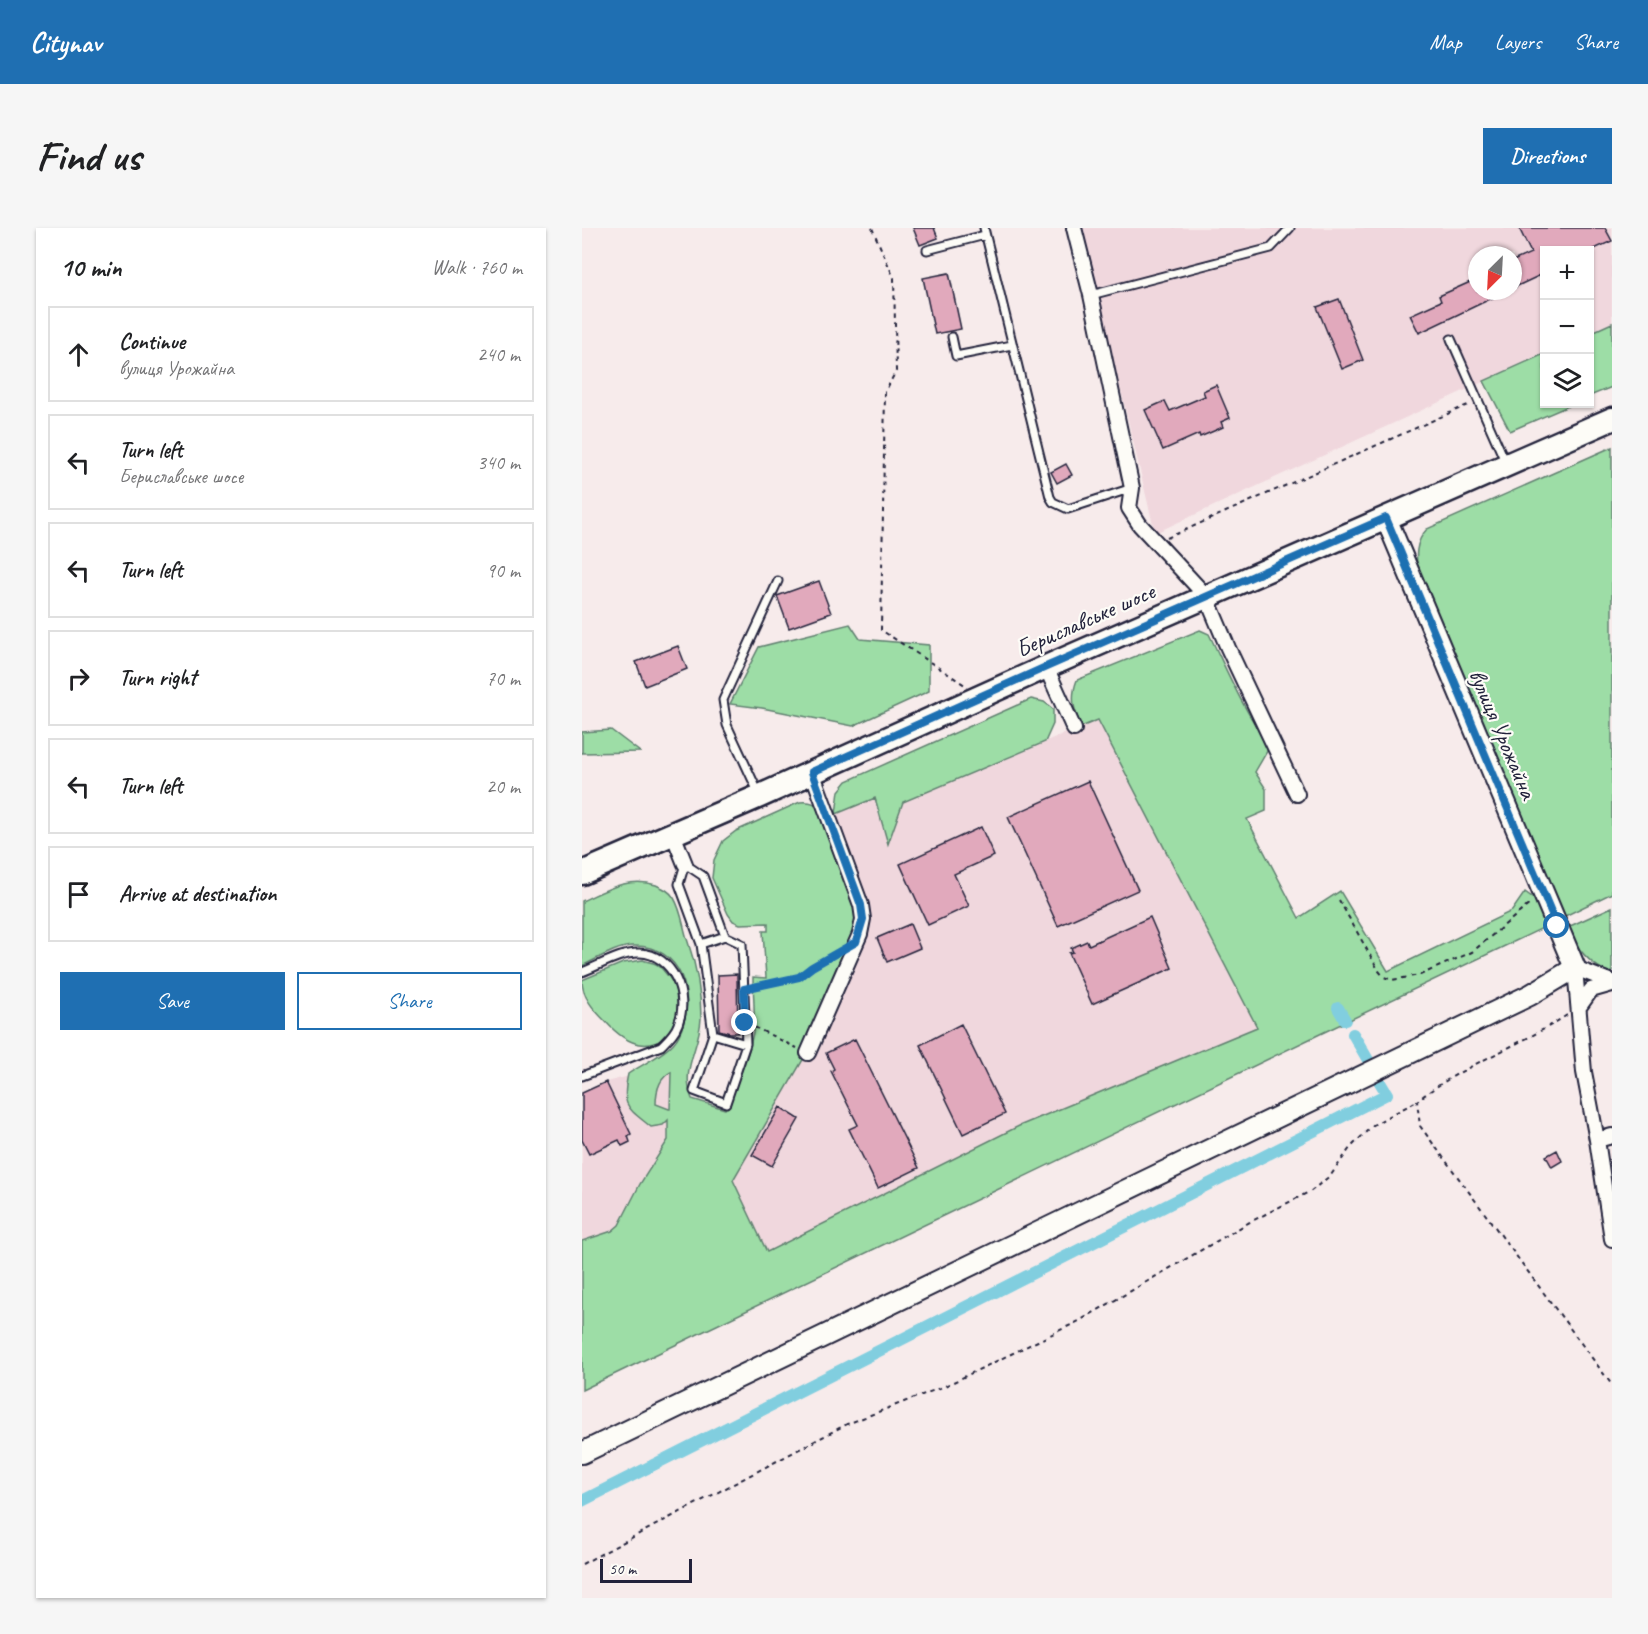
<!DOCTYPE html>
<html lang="en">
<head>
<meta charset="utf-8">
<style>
	:root { --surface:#fff; --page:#f6f6f6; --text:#202124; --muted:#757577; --line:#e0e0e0; --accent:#1f6fb2 }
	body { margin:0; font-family:Caveat,sans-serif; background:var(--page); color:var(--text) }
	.controls { position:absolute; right:18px; top:18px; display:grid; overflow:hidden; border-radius:0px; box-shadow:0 2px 4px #0004 }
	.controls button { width:54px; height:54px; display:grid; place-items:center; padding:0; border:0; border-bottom:2px solid var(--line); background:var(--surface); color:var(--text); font:30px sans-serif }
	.compass { position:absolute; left:886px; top:18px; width:54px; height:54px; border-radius:50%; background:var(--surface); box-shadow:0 2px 4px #0004; rotate:204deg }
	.scale { position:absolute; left:18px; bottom:15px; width:92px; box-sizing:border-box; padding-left:6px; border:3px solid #22223b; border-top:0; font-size:16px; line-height:21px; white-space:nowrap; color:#22223b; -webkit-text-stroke:4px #fdfcf7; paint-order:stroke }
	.stop { position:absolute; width:18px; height:18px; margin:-14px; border:4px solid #1f6fb2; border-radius:50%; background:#fff }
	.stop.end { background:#1f6fb2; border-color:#fff; box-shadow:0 2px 6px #0008 }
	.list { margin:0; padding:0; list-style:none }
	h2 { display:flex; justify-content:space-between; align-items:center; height:78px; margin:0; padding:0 24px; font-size:26px }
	h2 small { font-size:20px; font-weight:400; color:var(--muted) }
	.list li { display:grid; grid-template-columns:39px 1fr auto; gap:18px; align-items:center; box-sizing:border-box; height:96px; margin:0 12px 12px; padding:0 12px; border:2px solid var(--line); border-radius:0px }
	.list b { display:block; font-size:22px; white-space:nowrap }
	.list p { margin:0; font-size:20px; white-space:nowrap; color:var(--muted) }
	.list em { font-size:20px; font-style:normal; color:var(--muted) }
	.actions { display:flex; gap:12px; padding:18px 24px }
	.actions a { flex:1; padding:14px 0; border:2px solid var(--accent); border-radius:0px; text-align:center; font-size:21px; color:var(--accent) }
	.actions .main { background:var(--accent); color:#fff }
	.icon { flex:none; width:33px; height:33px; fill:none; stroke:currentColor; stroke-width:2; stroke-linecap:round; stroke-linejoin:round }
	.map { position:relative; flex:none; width:1030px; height:1370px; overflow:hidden; border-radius:0px }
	header { display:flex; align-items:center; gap:36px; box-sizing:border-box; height:84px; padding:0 30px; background:var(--accent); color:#fff }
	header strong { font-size:28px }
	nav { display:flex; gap:33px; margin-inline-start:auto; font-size:21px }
	.intro { display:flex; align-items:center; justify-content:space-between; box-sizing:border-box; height:144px; padding:0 36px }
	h1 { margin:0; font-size:42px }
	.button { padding:15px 27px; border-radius:0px; background:var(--accent); color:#fff; font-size:21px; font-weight:700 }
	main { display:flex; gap:36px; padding:0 36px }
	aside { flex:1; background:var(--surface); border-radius:0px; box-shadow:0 2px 4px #0004 }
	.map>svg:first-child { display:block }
	.built { fill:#f0d7dd; fill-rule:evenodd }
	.green { fill:#9ddda6; stroke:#608070; stroke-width:1.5; fill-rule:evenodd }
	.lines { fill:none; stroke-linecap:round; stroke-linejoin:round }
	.canal { stroke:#81cedf; stroke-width:12 }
	.building { fill:#e1a9bc; stroke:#22223b; stroke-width:1.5 }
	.lane-casing { stroke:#22223b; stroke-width:11 }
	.street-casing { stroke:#22223b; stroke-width:18 }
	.secondary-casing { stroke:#22223b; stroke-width:24 }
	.primary-casing { stroke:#22223b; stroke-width:27 }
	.path { stroke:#22223b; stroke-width:2; stroke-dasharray:4.5 4.5; stroke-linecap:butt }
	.lane { stroke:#fdfcf7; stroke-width:7 }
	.street { stroke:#fdfcf7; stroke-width:14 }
	.secondary { stroke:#fdfcf7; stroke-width:20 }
	.primary { stroke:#fdfcf7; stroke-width:22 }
	.route { stroke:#1f6fb2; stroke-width:8 }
	.labels { text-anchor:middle; stroke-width:4.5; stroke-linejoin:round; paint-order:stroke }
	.street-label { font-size:24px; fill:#22223b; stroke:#fdfcf7 }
</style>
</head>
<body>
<header>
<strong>Citynav</strong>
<nav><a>Map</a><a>Layers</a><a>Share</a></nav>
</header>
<div class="intro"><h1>Find us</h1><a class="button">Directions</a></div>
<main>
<aside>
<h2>10 min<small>Walk · 760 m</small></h2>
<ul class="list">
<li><svg class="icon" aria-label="ahead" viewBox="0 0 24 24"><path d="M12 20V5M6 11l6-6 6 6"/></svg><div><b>Continue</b><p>вулиця Урожайна</p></div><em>240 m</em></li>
<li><svg class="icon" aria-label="left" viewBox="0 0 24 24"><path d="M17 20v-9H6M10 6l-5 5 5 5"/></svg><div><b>Turn left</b><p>Бериславське шосе</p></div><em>340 m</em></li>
<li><svg class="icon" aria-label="left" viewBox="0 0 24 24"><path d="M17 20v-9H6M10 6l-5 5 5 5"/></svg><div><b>Turn left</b></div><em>90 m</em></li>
<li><svg class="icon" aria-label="right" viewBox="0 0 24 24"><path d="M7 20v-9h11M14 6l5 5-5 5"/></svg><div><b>Turn right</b></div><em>70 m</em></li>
<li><svg class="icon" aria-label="left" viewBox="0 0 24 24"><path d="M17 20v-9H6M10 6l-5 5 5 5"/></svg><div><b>Turn left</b></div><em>20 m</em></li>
<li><svg class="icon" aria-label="arrive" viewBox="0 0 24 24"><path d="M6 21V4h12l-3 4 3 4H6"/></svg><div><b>Arrive at destination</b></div></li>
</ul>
<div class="actions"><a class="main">Save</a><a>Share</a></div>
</aside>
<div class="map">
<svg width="1030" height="1370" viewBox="0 0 1030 1370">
	<rect width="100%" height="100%" fill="#f7ebeb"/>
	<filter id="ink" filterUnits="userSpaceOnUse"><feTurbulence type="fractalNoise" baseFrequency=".0167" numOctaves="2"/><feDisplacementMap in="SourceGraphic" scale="12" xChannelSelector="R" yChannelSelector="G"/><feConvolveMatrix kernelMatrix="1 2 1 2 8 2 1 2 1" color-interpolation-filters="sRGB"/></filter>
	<g filter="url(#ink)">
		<path class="built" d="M500,0H1030V95L1008,105V22H963L962,126L573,305ZM895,27H931V63H895Z
			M516,491L675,799L437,898L185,1024L151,952L222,830L230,831L281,718L286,692L254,586L293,570L306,615L320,574Z
			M90,837L86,912L58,956L37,997L30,1003L0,1013V912L7,926L37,912L40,917L48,914L46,908L48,906L24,854Z"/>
		<path class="green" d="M1030,95V159L1008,168V105Z
			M962,126L963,176H991L928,203L902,153Z
			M1030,219V665L981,689L836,347C834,329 832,315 845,301Z
			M268,396L278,411L347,417V463L271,498L180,480L148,476L177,419Z
			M618,402L627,406C646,445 662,484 688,518L673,544L684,561V583L665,591L717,690L758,663L806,743L930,683L943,664L954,672L965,698L736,807L0,1162V1013L30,1003L37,997L58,956L86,912V892L81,897L69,899C45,879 39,879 46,846C62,835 89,824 97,807C116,769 99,717 52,718C35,718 15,731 0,738V673C24,662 47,648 74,657C81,660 88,663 92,670C100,683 101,700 106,714C114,737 119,765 119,790C118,820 98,841 110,871L143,881C155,854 169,826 172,797C173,781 171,765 171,749L184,750L181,703H186V695L158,696L151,693L146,686L130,650L132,632L141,613L154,603L218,574C230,573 234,575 241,585L277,693L218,827L222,830L151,952L185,1024L437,898L675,799L516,492L499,499C492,481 488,470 495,452ZM89,844L88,881H87L74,876C74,862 77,850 89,844Z
			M449,471L462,474L471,481V496L463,514L321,574L306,616L293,570L254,586L257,563L265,553Z
			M29,502L58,524L0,525V504Z
			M1030,679V746C1009,738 993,720 986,699Z
			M61,732C65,734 70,734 74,736C79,738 83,745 87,749C105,774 94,821 58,816C44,814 33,804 24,794C12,782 0,769 0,752L41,735Z"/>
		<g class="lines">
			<path class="canal" d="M756,780L763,792
				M771,806L786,832
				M0,1273L805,866L796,851"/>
		</g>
		<path class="building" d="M331,0H352L356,10L338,17Z
			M937,0H1023L1030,13L1010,22H963V45L931,60V33L949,25Z
			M367,45L379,101L353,106L341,50Z
			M895,51V63H925L837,105L828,87L859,73L857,68Z
			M757,71L781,132L760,141L735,79Z
			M634,157L648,190L639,194L641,199L618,209L617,206L581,222L563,182L583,173L588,183L623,168L621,163Z
			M484,236L490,247L475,255L469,244Z
			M237,353L249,385L207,400L195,368Z
			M96,418L105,441L63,458L54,434Z
			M506,553L556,662L476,698L426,589Z
			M399,599L412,628L372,646L387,678L346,697L318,636Z
			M568,689L590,740L510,776L487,725L491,724L489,720L505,713L507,717Z
			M328,696L338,720L305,734L295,710Z
			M155,746L156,805H148L137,802L136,747Z
			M379,796L423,886L381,906L338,817Z
			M273,811L337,940L296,960L267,901L276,897L249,843L252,841L244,825Z
			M24,854L49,906L46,908L48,914L40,918L37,912L7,926L0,912V865Z
			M198,879L217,891L190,938L170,927Z
			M975,922L980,933L970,939L964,928Z"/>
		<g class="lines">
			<g class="lane-casing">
				<path id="lane" d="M402,0L468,269L471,274L486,281L550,260
					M345,22L403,7
					M509,67L689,20L708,0
					M370,109L374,128L430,117
					M869,111L923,233
					M177,566L145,497L141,472L196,353
					M119,716L143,708L160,716L164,816L144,875L112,863L131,806L119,716L97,656L103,636L121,648L143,708
					M0,744C17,738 39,724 58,725C91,726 108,768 96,796C93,805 86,811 79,818L0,848
					M131,806L164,816"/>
			</g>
			<g class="street-casing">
				<path id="street" d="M492,0L509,67L550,260L547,280L558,297L624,368L646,420L715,566
					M464,439L492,501
					M91,606L103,636
					M1030,754L993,740L1002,844L1015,912L1030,1011
					M997,779L1009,762L1030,756
					M226,825L278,706L281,691L279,677L230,544
					M1015,912L1030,908"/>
			</g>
			<g class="secondary-casing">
				<path id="secondary" d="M0,1225L948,767L993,740L804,290"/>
			</g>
			<g class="primary-casing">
				<path id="primary" d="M0,645L178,568L464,439L1030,191"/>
			</g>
			<path class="path" d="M290,0L312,50L314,143L303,164L299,402L383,457
				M585,310L888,176
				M757,672L797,743L802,749L810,752L838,747L890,724L949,675
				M171,759L217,749L230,739L256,725
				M985,787C937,819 881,836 835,873L838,898L1030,1157
				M172,799L215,820
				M0,1336L265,1196L363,1158L497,1093L666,995L729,963L749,947L768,920L791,897L835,873"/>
			<use href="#lane" class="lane"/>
			<use href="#street" class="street"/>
			<use href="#secondary" class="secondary"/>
			<use href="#primary" class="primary"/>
		</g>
	</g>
	<g class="lines" filter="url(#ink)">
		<path class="route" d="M163,795L162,761L217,749L230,739L274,714L281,691L279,677L230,544L464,439L804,290L975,698"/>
	</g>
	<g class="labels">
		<g class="street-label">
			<text transform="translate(503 392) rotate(-24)" y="8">Бериславське шосе</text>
			<text transform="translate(921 506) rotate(67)" y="8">вулиця Урожайна</text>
		</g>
	</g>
</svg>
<div class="controls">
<button>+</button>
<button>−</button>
<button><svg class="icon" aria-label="layers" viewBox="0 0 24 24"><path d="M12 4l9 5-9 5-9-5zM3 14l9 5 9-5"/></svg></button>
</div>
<svg class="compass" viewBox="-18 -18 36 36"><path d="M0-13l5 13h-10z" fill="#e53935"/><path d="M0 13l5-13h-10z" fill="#757577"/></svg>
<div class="scale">50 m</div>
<div class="stop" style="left:975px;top:698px"></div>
<div class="stop end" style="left:163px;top:795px"></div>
</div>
</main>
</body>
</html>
